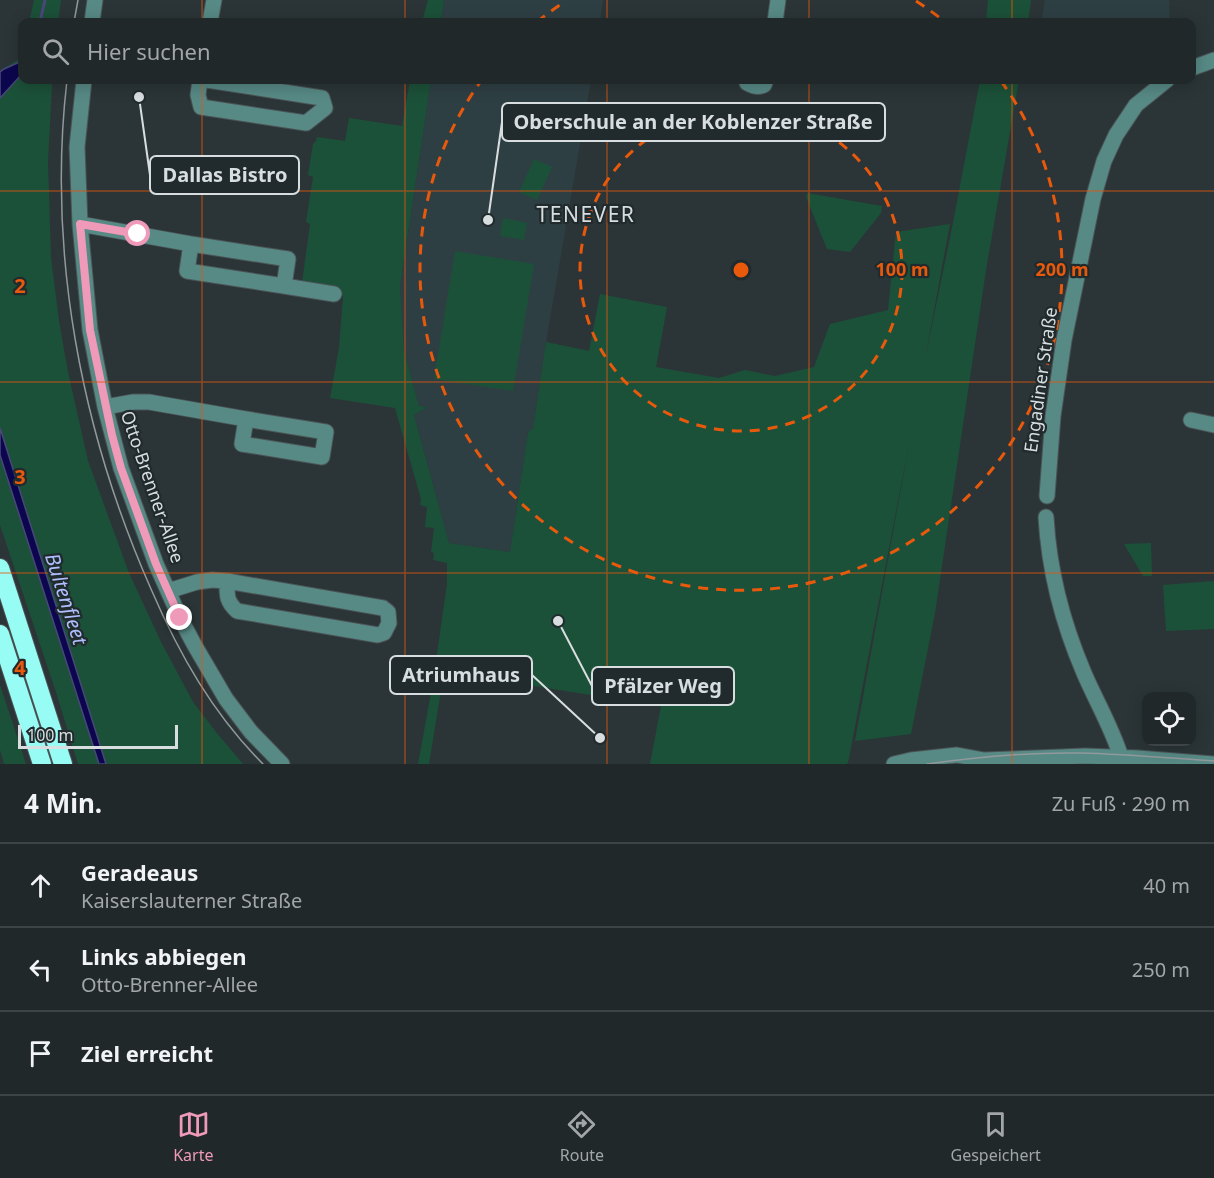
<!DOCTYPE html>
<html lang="de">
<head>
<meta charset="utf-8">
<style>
	:root { --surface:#202829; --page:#283031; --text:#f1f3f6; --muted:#a2a6a8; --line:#3d4446; --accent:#ef9ab8 }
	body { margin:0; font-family:"Noto Sans",sans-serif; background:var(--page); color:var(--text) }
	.controls { position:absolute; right:18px; bottom:18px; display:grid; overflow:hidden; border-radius:12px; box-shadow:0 3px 15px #0003 }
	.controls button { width:54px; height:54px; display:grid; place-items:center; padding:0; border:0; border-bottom:2px solid var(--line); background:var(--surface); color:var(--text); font:30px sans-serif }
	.scale { position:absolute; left:18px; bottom:15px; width:160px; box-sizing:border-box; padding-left:6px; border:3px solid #d8dee0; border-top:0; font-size:16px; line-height:21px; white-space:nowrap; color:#d8dee0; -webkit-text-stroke:4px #212b2d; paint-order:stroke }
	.stop { position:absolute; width:18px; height:18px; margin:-14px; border:4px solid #ef9ab8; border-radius:50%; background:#fff }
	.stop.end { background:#ef9ab8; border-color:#fff; box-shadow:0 2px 6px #0008 }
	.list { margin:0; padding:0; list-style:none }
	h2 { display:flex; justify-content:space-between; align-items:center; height:78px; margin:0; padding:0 24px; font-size:26px }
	h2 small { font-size:20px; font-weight:400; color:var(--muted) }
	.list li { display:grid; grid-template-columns:39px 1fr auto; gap:18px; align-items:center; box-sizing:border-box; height:84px; padding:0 24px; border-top:2px solid var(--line) }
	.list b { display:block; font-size:22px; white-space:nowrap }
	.list p { margin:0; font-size:20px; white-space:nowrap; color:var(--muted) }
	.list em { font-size:20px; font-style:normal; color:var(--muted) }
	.icon { flex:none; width:33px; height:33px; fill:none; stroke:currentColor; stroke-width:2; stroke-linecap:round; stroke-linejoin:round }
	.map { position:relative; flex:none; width:1214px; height:764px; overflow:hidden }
	.search { position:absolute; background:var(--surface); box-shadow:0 3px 15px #0003; left:18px; right:18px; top:18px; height:66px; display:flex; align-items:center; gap:15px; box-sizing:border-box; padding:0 21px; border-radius:12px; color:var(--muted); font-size:22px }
	.sheet { height:330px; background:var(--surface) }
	nav { display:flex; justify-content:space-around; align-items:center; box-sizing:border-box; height:84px; border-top:2px solid var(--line); background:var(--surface); font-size:16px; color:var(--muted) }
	nav a { display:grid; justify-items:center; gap:3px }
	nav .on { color:var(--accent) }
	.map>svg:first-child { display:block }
	.built { fill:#2e3f44 }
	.green { fill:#1c5139 }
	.water { fill:#0c064e; stroke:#49477a; stroke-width:1.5 }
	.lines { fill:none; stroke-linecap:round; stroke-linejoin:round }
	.stream { stroke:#49477a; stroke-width:3 }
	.minor-casing { stroke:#4a5355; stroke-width:17 }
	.highway-casing { stroke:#4a5355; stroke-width:20 }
	.minor { stroke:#578985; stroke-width:15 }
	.highway { stroke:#97fdf4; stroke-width:18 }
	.tram { stroke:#91999b; stroke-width:1.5 }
	.route { stroke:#ef9ab8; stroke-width:8 }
	.grid { fill:none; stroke:#e8590c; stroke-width:1.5; stroke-opacity:0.55 }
	.ring { fill:none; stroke:#e8590c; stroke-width:3; stroke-dasharray:10 8 }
	.labels { text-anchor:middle; stroke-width:4.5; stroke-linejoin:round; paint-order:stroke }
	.street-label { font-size:18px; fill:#d8dee0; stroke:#212b2d }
	.water-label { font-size:20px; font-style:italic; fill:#aebefd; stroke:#212b2d }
	.quarter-label { font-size:21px; letter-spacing:1.5px; fill:#d8dee0; stroke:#212b2d }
	.grid-label { font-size:20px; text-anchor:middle; font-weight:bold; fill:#e8590c; stroke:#212b2d; stroke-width:4.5; stroke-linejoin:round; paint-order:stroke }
	.centre { fill:#e8590c; stroke:#212b2d; stroke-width:3 }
	.ring-label { font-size:18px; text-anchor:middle; font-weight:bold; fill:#e8590c; stroke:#212b2d; stroke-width:4.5; stroke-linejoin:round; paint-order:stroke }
	.leader { fill:none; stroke:#d8dee0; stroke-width:2 }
	.callout-dot { fill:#d8dee0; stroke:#212b2d; stroke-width:2 }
	.callout { fill:#212b2d; stroke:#d8dee0; stroke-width:2 }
	.callout-label { font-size:20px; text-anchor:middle; font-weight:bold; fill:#d8dee0 }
</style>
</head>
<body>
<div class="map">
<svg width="1214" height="764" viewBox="0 0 1214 764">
	<rect width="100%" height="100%" fill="#2b3537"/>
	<path class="built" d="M444,0H603L600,22H441Z
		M1045,0H1169L1170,22H1041Z
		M431,80H591L546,342L533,428L528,432L510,552L449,543L414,414L426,407L419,406L404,350L400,286Z"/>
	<path class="green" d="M34,0H61L58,22H29Z
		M428,0H444L441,22H422Z
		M988,0H1031L1028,22H986Z
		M22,57V80H49V84H52L48,162L51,258L59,321L68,372L88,461L129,573L161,642L193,702L216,732L243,764H78L56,692L0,525V71Z
		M410,80H431L400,286L404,350L419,406L427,407L414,415L449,543L510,552L528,432L533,428L546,342L589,351L600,294L667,307L656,367L719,378L745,370L775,376L814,367L830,324L888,310L896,232L950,224L925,359L953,223L980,80H1019L986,270L935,613L911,734L855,741L911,433L848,763L846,764H650L661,706L444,672L429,764H418L433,682L447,584V563L433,560L434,553L431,552L434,528L425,527L427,507L420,505L421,499L395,408L330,398L339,348L343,296L337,289L302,283L310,224L306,222L313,177L308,175L313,144L316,141L317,137L345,141L349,118L402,126Z
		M534,159L552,167L537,200L519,192Z
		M807,193L882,206L881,213L850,252L827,249L806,197Z
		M503,218L527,223L524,240L500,236Z
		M455,251L534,264L513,391L434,379Z
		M1151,543L1152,576H1143L1124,544Z
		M1214,581V629L1166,631L1163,585Z
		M0,685L26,764H4L0,750Z"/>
	<path class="water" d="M22,61V74L0,98V72L4,69Z
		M0,428L106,764H99L0,455Z"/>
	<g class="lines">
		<path class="stream" d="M40,22L45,0"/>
		<g class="minor-casing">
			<path id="minor" d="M92,22L95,0
				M210,22L214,0
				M775,22L778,0
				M1192,68L1214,60
				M84,80L77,147L80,224L90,330L105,407L121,468L156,564L180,618L195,646L226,699L251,732L282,764
				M200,80L198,95L201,107L306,123L325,108L322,98L207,80
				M746,80L747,83C753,86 757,88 764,85L766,80
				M80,224L191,244L288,259L284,286L187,271L191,244
				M284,286L334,294
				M105,407L133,402H149L246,419
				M246,419L326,432L322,457L242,444Z
				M1191,420L1214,425
				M1047,496L1053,416L1064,340L1093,199L1104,161L1116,135L1136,105L1167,80
				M1046,517C1049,570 1063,624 1084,673C1096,701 1112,728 1121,757
				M168,591L197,582L212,580L227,581L383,608L388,612L389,623L384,633L378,635L237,611C226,601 227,595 227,581
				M894,764L911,760L957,755L984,760L1085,756L1138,758L1214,764"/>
		</g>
		<g class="highway-casing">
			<path id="highway" d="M0,568L63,764
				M0,634L42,764"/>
		</g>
		<use href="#minor" class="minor"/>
		<use href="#highway" class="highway"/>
		<path class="tram" d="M74,22L78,0
			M67,80C47,252 81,431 151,589C179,654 213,714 263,764
			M927,764C978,757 1029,752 1080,753C1125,754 1169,758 1214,761"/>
	</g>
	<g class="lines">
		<path class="route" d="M138,234L80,224L90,330L112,435L121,468L156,564L180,618"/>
	</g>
	<path class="grid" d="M202,0V22M405,0V22M607,0V22M809,0V22M1012,0V22M202,80V764M405,80V764M607,80V764M809,80V764M1012,80V764M0,191H1214M0,382H1214M0,573H1214"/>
	<g class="ring">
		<circle cx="741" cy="270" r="161"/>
		<path d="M537 22A321 321 0 0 1 566 1M916 1A321 321 0 0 1 945 22M1001 81A321 321 0 1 1 481 81"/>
	</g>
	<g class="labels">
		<g class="street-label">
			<text transform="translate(1041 380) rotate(-82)" y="6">Engadiner Straße</text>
			<text transform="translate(152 487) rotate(71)" y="6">Otto-Brenner-Allee</text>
		</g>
		<g class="water-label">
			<text transform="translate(66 599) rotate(72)" y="7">Bultenfleet</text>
		</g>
		<g class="quarter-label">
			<text x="586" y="222">TENEVER</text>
		</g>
	</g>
	<g class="grid-label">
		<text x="20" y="293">2</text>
		<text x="20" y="484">3</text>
		<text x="20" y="675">4</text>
	</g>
	<circle cx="741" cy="270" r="9" class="centre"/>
	<g class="ring-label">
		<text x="902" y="276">100 m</text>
		<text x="1062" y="276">200 m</text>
	</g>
	<path class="leader" d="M488 220L502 122M139 97L150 175M600 738L532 675M558 621L592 686"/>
	<g class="callout-dot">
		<circle cx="488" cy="220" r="6"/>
		<circle cx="139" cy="97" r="6"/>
		<circle cx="600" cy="738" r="6"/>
		<circle cx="558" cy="621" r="6"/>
	</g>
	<g class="callout">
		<rect x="502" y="103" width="383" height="38" rx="6"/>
		<rect x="150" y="156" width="149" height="38" rx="6"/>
		<rect x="390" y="656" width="142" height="38" rx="6"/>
		<rect x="592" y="667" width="142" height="38" rx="6"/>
	</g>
	<g class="callout-label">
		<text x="693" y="129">Oberschule an der Koblenzer Straße</text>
		<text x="225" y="182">Dallas Bistro</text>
		<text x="461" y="682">Atriumhaus</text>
		<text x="663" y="693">Pfälzer Weg</text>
	</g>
</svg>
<div class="controls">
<button><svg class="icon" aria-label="locate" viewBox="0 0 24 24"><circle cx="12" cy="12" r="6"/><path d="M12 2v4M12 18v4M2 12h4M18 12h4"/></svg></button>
</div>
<div class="scale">100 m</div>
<div class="stop" style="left:138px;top:234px"></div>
<div class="stop end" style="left:180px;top:618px"></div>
<div class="search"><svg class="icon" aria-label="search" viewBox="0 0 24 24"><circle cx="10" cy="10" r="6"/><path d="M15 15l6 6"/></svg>Hier suchen</div>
</div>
<section class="sheet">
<h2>4 Min.<small>Zu Fuß · 290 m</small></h2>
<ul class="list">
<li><svg class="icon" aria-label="ahead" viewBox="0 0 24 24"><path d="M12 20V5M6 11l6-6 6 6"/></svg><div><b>Geradeaus</b><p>Kaiserslauterner Straße</p></div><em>40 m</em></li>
<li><svg class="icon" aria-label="left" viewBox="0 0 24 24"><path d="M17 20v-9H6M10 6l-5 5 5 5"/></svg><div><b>Links abbiegen</b><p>Otto-Brenner-Allee</p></div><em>250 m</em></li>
<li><svg class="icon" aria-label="arrive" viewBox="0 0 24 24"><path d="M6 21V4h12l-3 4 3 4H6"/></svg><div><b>Ziel erreicht</b></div></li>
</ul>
</section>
<nav>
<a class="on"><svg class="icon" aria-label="map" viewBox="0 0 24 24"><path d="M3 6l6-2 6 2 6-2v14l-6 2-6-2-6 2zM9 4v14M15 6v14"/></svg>Karte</a>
<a><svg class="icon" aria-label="directions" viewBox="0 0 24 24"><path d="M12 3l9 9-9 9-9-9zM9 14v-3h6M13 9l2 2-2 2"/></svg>Route</a>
<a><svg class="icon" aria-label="saved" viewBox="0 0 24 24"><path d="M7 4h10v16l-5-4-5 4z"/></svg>Gespeichert</a>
</nav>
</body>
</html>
